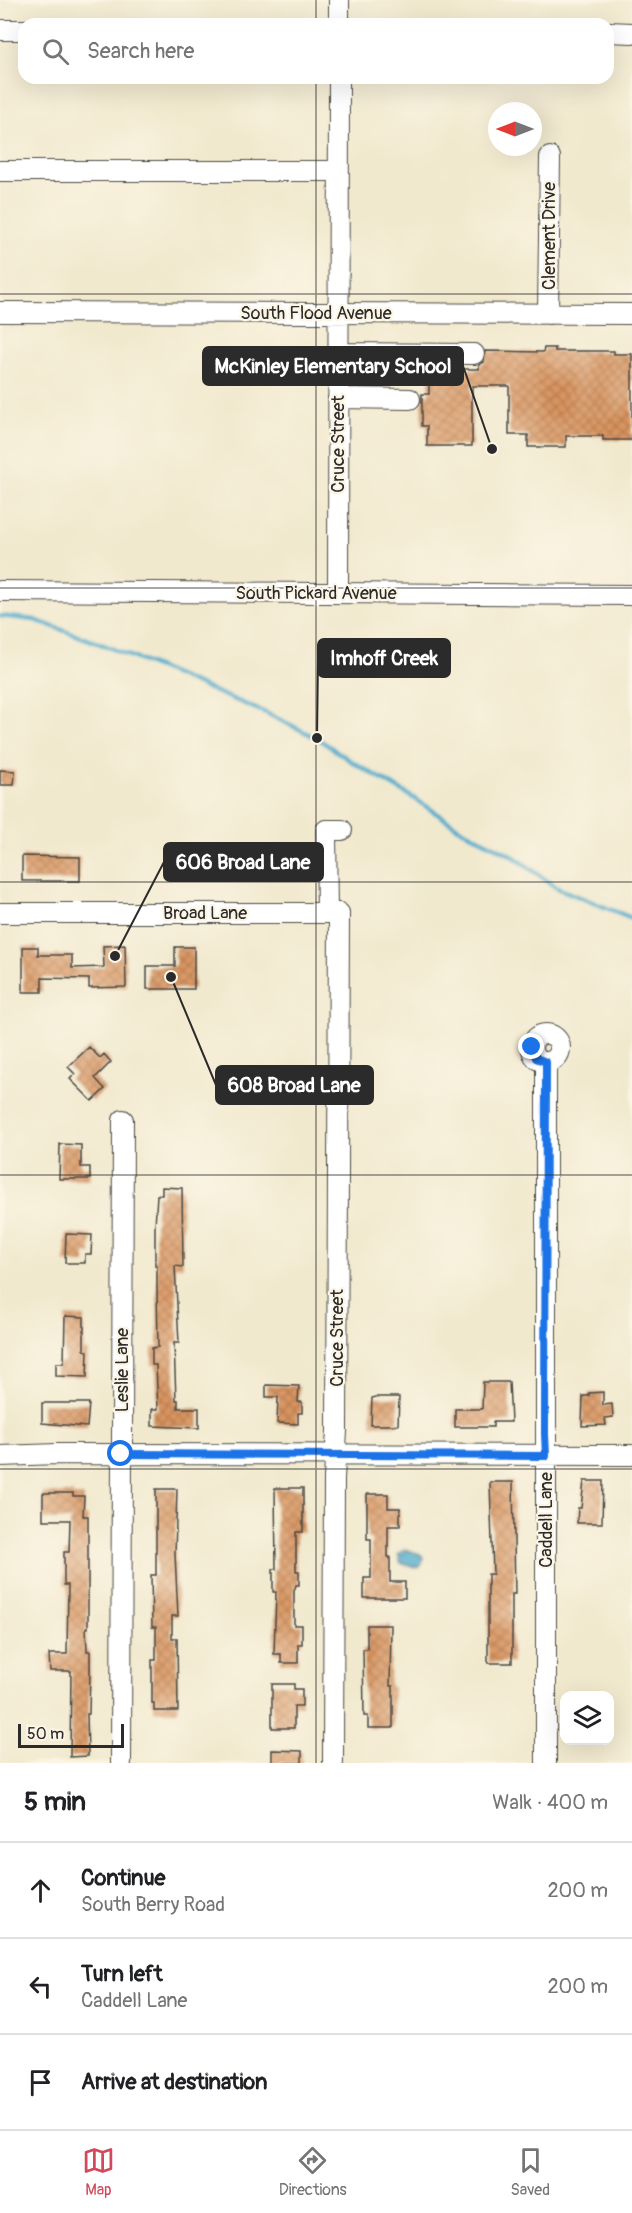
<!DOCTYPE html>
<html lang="en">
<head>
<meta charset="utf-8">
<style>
	:root { --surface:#fff; --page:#f6f6f6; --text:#202124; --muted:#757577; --line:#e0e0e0; --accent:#d1495b }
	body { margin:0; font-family:Pangolin,sans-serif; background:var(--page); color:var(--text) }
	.controls { position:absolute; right:18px; bottom:18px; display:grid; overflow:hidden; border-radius:12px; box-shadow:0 6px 24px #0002 }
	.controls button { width:54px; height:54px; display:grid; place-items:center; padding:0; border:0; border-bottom:2px solid var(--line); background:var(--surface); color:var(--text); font:30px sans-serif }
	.compass { position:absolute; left:488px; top:102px; width:54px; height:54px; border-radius:50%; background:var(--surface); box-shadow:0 6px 24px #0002; rotate:270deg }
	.scale { position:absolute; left:18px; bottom:15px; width:106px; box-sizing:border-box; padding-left:6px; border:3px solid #2b2b2b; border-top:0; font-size:16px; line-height:21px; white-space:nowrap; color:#2b2b2b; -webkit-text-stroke:4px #fcf5e5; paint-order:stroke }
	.stop { position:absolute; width:18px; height:18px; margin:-14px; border:4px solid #1a73e8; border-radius:50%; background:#fff }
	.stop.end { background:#1a73e8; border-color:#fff; box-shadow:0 2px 6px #0008 }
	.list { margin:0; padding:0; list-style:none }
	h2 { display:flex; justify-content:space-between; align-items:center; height:78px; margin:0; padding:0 24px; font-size:26px }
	h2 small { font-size:20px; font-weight:400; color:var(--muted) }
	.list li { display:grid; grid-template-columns:39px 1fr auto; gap:18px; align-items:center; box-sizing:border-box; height:96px; padding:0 24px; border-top:2px solid var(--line) }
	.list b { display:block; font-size:22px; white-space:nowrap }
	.list p { margin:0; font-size:20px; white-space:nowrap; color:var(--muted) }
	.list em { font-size:20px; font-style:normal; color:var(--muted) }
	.icon { flex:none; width:33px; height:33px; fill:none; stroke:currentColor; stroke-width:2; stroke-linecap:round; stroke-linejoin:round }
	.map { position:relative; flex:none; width:632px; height:1763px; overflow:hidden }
	.search { position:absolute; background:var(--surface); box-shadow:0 6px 24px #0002; left:18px; right:18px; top:18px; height:66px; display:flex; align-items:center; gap:15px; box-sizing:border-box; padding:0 21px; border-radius:18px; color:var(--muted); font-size:22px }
	.sheet { height:366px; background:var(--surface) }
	nav { display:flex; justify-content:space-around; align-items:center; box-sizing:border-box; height:84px; border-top:2px solid var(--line); background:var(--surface); font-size:16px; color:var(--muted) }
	nav a { display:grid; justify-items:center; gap:3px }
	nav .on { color:var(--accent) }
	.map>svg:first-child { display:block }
	.water { fill:url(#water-waves); stroke:#3c6a7c; stroke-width:1.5 }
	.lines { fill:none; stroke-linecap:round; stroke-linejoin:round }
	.stream { stroke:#4eaacc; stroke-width:4.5 }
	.building { fill:url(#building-cross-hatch) }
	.minor-casing { stroke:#494843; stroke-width:22 }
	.minor { stroke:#fff; stroke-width:20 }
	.route { stroke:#1a73e8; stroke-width:8 }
	.grid { fill:none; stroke:#2b2b2b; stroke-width:1.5; stroke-opacity:0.55 }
	.labels { text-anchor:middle; stroke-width:4.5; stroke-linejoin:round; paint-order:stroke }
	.street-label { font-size:18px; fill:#2b2b2b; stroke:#fcf5e5 }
	.leader { fill:none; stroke:#2b2b2b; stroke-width:2 }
	.callout-dot { fill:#2b2b2b; stroke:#fcf5e5; stroke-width:2 }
	.callout { fill:#2b2b2b; stroke:#2b2b2b; stroke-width:2 }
	.callout-label { font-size:20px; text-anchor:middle; font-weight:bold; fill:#fff }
</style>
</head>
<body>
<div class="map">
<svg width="632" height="1763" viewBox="0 0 632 1763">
	<defs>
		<pattern id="water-waves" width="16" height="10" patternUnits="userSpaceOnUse" patternTransform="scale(1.5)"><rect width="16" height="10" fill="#4eaacc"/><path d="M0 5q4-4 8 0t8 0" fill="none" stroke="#418ba6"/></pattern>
		<pattern id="building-cross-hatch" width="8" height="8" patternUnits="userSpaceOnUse" patternTransform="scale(1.5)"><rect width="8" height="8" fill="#d9945f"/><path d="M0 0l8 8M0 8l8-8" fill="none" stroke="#b0794f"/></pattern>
	</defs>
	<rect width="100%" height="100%" fill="#fcf5e5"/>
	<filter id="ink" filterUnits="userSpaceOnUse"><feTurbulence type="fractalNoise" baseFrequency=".0167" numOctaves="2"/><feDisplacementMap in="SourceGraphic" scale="12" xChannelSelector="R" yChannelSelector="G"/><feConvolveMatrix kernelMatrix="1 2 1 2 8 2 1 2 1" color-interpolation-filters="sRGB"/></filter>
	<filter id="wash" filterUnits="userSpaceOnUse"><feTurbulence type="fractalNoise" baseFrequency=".008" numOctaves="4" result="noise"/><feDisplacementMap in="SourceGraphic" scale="24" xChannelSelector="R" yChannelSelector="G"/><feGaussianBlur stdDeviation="1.35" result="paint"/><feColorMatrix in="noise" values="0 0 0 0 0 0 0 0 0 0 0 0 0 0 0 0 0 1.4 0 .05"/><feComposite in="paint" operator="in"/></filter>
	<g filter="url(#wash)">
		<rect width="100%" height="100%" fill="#f1e9ce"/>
		<path class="water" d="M405,1549L420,1554L424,1558L420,1567L415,1568L401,1563L398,1554Z"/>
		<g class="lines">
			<path class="stream" d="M0,616L35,620L106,646L266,713L317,738L351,761L412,797L459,828L513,856L557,888L632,918"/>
		</g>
		<g id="blocks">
			<path class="building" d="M544,348H555V351H614V354H632V440H603V436H566V447H528V435H509V386H472V446H427V426H422V394H429V376H440V369H479V365L484,362L485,351L543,352Z
				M0,770L15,771L14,785H0Z
				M22,856L80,857V881H22Z
				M125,945L126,987L89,988V979L42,978V992H23V947H38V955H72V968L104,967L103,946Z
				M175,947H194V989H147V966H175Z
				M89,1047L100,1058L104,1054L111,1062L95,1078L105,1089L92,1101L70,1079L75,1074L68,1067Z
				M60,1144L81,1145V1167H90V1179H59Z
				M162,1187L182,1188L183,1267L175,1266L179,1343H174L176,1400H178V1408H199V1428L152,1426V1409H158L156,1365H152V1348L158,1347L157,1288V1266H155V1226L157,1195H162Z
				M66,1234L92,1235L91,1254H85V1263H65Z
				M65,1316L84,1317V1350L88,1351L87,1377L56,1376V1363H64Z
				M483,1382H509L511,1422H493V1427H455V1409H482Z
				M266,1385L299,1386L298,1402H302V1413H298V1424L277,1423L278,1397H266Z
				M603,1392V1405L612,1404L613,1417L605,1418L606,1425L582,1426L583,1396H589V1393Z
				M376,1397H399L398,1425H371L372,1398Z
				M42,1403H89L87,1427L42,1423Z
				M584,1481H603L602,1523H577L578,1508H581Z
				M490,1482H513L515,1594H512V1663H488V1574H493Z
				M275,1488H303V1532H296V1571H299V1585H296L294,1591V1625H302V1644H298V1663H281V1654H274L276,1592H273V1569H276Z
				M156,1489H177L175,1554L178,1616H172V1638H177L178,1711H154V1703H152V1660H156V1627H152L151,1575H156Z
				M43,1493H73V1496H84L83,1516H88V1628H86L87,1651H90V1671L89,1714H87L88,1756L70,1757L71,1671H50L49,1654H67L68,1585H64V1552H69L70,1520H43Z
				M367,1494H388V1508H400V1526H388V1557H390V1582H405V1598H364V1578H371V1539H367Z
				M367,1625H391L390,1686H393V1728H368V1716H364L363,1649H367Z
				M272,1684H294V1689H302V1706H294V1728H272Z
				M272,1750L302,1751V1763H272Z"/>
		</g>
	</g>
	<g filter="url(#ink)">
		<use href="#blocks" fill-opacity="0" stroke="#494843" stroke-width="1.5"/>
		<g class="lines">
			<g class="minor-casing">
				<path id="minor" d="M339,24V0
					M0,30H24
					M608,32L632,33
					M0,171H338
					M0,312L632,314
					M548,314L550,157
					M338,353L474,354
					M338,398L410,399
					M0,591L632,595
					M338,593L339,78
					M0,913H339L337,1431L334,1478L333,1763
					M327,913L326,830H342
					M532 1048a14 14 0 1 1 28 0a14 14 0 1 1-28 0Z
					M0,1456L58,1454L632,1455
					M121,1763L123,1120
					M546,1763V1062"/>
			</g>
			<use href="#minor" class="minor"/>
		</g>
	</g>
	<g class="lines" filter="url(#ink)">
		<path class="route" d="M121,1454L546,1456L545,1434L546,1062L536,1058L532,1047"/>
	</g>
	<path class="grid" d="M316,0V24M316,78V1763M0,294H632M0,588H632M0,882H632M0,1175H632M0,1469H632"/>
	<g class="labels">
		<g class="street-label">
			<text transform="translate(549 236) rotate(-90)" y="6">Clement Drive</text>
			<text x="316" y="319">South Flood Avenue</text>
			<text transform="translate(338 444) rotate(-90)" y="6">Cruce Street</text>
			<text x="316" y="599">South Pickard Avenue</text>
			<text x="205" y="919">Broad Lane</text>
			<text transform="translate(337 1338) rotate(-90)" y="6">Cruce Street</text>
			<text transform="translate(122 1370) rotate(-90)" y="6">Leslie Lane</text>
			<text transform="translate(546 1520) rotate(-90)" y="6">Caddell Lane</text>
		</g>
	</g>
	<path class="leader" d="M492 449L463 366M317 738L318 658M115 956L164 862M171 977L216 1085"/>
	<g class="callout-dot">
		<circle cx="492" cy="449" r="6"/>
		<circle cx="317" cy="738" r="6"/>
		<circle cx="115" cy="956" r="6"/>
		<circle cx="171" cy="977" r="6"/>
	</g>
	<g class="callout">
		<rect x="203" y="347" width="260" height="38" rx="6"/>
		<rect x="318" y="639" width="132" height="38" rx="6"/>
		<rect x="164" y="843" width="159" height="38" rx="6"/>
		<rect x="216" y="1066" width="157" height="38" rx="6"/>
	</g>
	<g class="callout-label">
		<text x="333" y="373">McKinley Elementary School</text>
		<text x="384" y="665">Imhoff Creek</text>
		<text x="243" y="869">606 Broad Lane</text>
		<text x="294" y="1092">608 Broad Lane</text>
	</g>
</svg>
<div class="controls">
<button><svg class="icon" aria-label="layers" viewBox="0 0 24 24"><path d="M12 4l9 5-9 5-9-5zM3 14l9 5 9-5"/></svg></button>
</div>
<svg class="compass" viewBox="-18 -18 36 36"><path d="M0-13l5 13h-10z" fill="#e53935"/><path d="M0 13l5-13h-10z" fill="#757577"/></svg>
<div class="scale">50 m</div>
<div class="stop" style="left:121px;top:1454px"></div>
<div class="stop end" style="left:532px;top:1047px"></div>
<div class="search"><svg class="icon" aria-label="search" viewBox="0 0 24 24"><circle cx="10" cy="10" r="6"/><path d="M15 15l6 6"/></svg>Search here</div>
</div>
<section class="sheet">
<h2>5 min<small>Walk · 400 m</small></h2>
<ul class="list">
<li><svg class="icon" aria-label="ahead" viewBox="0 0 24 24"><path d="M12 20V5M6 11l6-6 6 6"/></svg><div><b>Continue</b><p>South Berry Road</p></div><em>200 m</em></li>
<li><svg class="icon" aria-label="left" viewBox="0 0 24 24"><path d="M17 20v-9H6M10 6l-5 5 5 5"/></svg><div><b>Turn left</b><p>Caddell Lane</p></div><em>200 m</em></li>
<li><svg class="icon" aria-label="arrive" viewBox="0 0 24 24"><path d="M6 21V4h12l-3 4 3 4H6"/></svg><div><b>Arrive at destination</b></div></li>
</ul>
</section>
<nav>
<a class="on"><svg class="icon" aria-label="map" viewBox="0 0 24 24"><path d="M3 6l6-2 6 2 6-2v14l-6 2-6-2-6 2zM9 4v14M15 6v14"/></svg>Map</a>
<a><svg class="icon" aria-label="directions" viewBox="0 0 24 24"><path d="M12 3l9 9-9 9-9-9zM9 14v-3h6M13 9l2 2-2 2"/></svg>Directions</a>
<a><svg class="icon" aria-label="saved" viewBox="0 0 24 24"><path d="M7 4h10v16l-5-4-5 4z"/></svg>Saved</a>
</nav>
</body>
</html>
